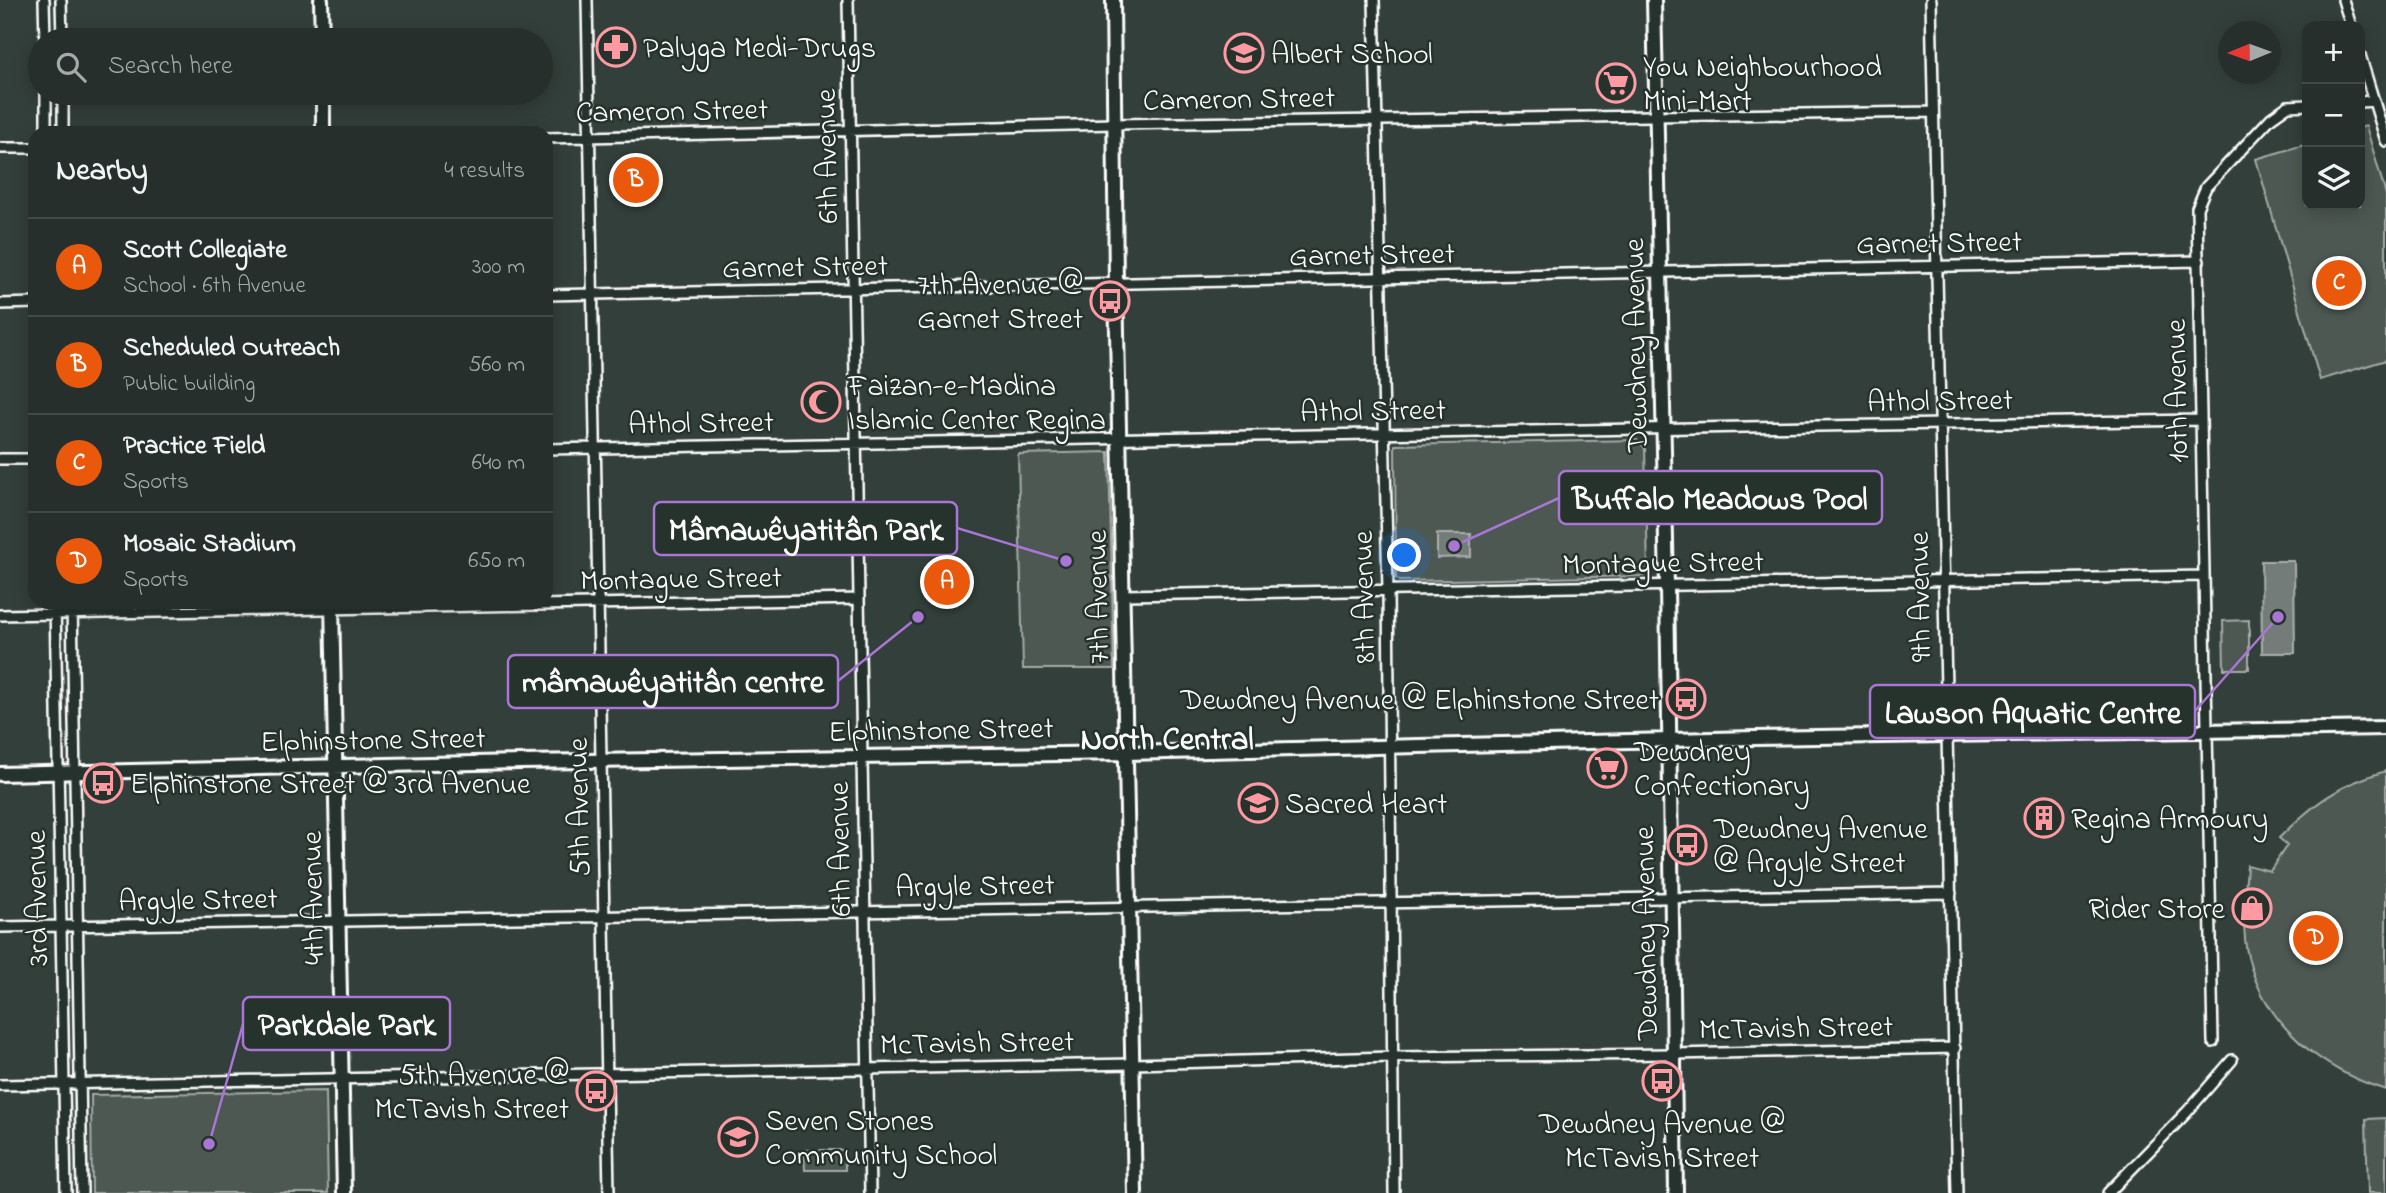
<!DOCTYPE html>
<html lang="en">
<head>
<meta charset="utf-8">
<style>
	:root { --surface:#262f2c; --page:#323b38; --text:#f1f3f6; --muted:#a4a9a9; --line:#424a48; --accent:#ea580c }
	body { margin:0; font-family:"Indie Flower",sans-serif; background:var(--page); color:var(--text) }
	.controls { position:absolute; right:21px; top:21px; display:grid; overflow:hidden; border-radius:14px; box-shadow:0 4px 18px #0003 }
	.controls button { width:63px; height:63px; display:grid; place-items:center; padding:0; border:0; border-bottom:2px solid var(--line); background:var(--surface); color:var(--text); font:35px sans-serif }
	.compass { position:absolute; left:2218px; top:21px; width:63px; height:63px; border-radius:50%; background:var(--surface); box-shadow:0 4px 18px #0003; rotate:269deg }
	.you { position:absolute; left:1405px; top:556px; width:24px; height:24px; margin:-18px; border:5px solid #fff; border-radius:50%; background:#1a73e8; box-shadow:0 0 0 10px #1a73e833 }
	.badge { display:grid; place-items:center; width:46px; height:46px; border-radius:50%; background:var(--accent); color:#fff; font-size:23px; font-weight:700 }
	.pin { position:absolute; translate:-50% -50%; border:4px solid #fff; box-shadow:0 2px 7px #0006 }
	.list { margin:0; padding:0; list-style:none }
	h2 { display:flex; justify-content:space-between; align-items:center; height:91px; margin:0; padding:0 28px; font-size:30px }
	h2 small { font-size:23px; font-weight:400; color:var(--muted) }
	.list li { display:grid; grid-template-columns:46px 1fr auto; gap:21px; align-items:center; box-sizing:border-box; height:98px; padding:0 28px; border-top:2px solid var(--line) }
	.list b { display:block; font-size:26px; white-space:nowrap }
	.list p { margin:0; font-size:23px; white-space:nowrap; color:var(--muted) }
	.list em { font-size:23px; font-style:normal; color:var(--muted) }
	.icon { flex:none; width:38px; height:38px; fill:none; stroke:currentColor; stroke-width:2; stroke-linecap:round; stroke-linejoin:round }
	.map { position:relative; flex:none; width:2386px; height:1193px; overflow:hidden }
	.search { position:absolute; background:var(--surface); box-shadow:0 4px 18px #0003; left:28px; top:28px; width:525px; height:77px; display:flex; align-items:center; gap:18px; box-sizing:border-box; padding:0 24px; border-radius:38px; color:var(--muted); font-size:26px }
	.panel { position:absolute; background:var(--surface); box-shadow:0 4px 18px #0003; left:28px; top:126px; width:525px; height:483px; border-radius:21px }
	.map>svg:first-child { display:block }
	.green { fill:#4d5853; stroke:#a6aca9; stroke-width:2 }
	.water { fill:#737b78; stroke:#abb0ae; stroke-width:2 }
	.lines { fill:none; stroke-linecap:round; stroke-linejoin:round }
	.street-casing { stroke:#fff; stroke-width:14 }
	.secondary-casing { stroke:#fff; stroke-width:18 }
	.street { stroke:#26332d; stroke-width:9 }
	.secondary { stroke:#26332d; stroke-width:12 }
	.labels { text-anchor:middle; stroke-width:5; stroke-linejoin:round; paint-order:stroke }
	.poi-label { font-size:30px; fill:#fff; stroke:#26332d; text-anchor:start }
	.street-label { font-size:30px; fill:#fff; stroke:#26332d }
	.neighbourhood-label { font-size:32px; font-weight:bold; fill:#fff; stroke:#26332d }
	.leader { fill:none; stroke:#a976d5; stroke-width:2.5 }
	.callout-dot { fill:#a976d5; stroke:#26332d; stroke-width:2.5 }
	.callout { fill:#26332d; stroke:#a976d5; stroke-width:2.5 }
	.callout-label { font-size:32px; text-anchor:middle; font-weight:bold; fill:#fff }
</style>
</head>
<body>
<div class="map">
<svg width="2386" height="1193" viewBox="0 0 2386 1193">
	<rect width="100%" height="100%" fill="#333f3a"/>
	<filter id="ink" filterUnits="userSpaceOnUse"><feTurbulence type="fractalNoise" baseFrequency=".0143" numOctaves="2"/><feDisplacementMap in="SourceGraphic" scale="14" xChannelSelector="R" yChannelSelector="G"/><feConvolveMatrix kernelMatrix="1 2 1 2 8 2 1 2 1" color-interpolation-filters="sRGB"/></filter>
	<g filter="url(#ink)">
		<path class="green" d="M2366,126L2386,195V360L2320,380L2256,159L2307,144V205H2360V128Z
			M1637,440L1645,448L1648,572L1644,576L1400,581L1396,578L1395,445Z
			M1109,452L1114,669H1023L1018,454Z
			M2249,620V669H2224L2223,621Z
			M2386,771V1090C2321,1070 2265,1025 2248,957C2241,928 2245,895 2247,865L2270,871L2287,845L2279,838C2313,804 2339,784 2386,771Z
			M326,1091L328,1193H92L91,1095Z
			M2386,1118V1193H2368L2366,1119Z
			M804,1150H845V1170H805Z"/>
		<path class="water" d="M1437,534H1471V557L1437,558Z
			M2261,561H2294L2295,653H2262Z"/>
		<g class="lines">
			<g class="street-casing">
				<path id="street" d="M44,0L45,40
					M61,0L62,40
					M587,0L609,1193
					M848,0L870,1193
					M1374,0L1388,590L1394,1193
					M1931,0L1957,1193
					M2343,0L2351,26
					M2360,55L2386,141
					M46,93V133
					M63,93V133
					M2360,102L2374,101
					M546,138L1114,124L1932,112
					M0,148H35
					M546,295L2199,261
					M0,304L35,303
					M546,449L1747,427L2201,420
					M0,459H35
					M1123,595L2204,576
					M55,602L66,1193
					M72,602L82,1193
					M0,615L859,599
					M0,927L1951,893
					M2213,1042L2197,208L2206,187L2271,118L2288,106L2307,105
					M0,1085L1133,1064L1392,1057L1673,1054L1955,1048
					M2108,1193L2187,1112L2232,1060"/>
			</g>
			<g class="secondary-casing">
				<path id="secondary" d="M321,0L322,40
					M1113,0L1116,284L1135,1193
					M1654,0L1667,586L1676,1193
					M323,93V133
					M332,602L344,1193
					M0,774L521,762L1126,753L1754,738L2386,728"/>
			</g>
			<use href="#street" class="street"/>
			<use href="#secondary" class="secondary"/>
		</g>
	</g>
	<defs>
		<g id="pharmacy-ring" transform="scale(2.0125)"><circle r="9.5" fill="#26332d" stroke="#ff9aa2" stroke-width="1.5"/><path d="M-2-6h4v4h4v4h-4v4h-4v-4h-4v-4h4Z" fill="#ff9aa2"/></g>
		<g id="school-ring" transform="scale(2.0125)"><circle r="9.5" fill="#26332d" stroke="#ff9aa2" stroke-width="1.5"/><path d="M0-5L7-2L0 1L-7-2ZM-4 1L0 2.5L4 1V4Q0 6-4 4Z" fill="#ff9aa2"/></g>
		<g id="supermarket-ring" transform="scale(2.0125)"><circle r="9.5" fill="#26332d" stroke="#ff9aa2" stroke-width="1.5"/><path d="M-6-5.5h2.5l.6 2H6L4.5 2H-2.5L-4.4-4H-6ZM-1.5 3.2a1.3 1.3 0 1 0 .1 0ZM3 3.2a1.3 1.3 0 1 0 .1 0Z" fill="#ff9aa2"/></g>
		<g id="bus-ring" transform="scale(2.0125)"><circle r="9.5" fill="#26332d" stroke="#ff9aa2" stroke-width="1.5"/><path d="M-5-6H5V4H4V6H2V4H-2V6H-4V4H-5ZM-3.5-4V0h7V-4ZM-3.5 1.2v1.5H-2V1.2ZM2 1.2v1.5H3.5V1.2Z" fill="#ff9aa2"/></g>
		<g id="mosque-ring" transform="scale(2.0125)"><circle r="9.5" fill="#26332d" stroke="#ff9aa2" stroke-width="1.5"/><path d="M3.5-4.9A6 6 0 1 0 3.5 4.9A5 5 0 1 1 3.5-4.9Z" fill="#ff9aa2"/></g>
		<g id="building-ring" transform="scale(2.0125)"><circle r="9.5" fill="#26332d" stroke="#ff9aa2" stroke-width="1.5"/><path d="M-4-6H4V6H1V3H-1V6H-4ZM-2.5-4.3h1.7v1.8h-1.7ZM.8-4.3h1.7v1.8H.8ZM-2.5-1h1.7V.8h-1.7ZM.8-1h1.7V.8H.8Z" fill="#ff9aa2"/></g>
		<g id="shop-ring" transform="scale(2.0125)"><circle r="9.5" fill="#26332d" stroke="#ff9aa2" stroke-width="1.5"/><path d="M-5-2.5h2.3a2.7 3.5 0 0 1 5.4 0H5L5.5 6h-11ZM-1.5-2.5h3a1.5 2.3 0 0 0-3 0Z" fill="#ff9aa2"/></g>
	</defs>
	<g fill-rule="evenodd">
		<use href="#pharmacy-ring" x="616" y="47"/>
		<use href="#school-ring" x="1244" y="53"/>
		<use href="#supermarket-ring" x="1616" y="83"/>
		<use href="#bus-ring" x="1110" y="301"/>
		<use href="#mosque-ring" x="821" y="402"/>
		<use href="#bus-ring" x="1686" y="699"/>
		<use href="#supermarket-ring" x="1607" y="768"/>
		<use href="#bus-ring" x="103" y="783"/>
		<use href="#school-ring" x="1258" y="803"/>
		<use href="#building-ring" x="2044" y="818"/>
		<use href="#bus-ring" x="1687" y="845"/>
		<use href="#shop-ring" x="2252" y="908"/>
		<use href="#bus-ring" x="1662" y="1081"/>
		<use href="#bus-ring" x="596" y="1091"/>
		<use href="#school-ring" x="738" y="1137"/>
	</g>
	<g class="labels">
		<g class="poi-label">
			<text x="643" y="57">Palyga Medi-Drugs</text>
			<text x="1271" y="63">Albert School</text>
			<text x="1643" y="76">You Neighbourhood<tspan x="1643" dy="34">Mini-Mart</tspan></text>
			<text x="1083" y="294" text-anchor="end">7th Avenue @<tspan x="1083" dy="34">Garnet Street</tspan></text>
			<text x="848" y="395">Faizan-e-Madina<tspan x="848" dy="34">Islamic Center Regina</tspan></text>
			<text x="1659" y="709" text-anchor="end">Dewdney Avenue @ Elphinstone Street</text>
			<text x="1634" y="761">Dewdney<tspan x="1634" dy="34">Confectionary</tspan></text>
			<text x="130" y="793">Elphinstone Street @ 3rd Avenue</text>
			<text x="1285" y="813">Sacred Heart</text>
			<text x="2071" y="828">Regina Armoury</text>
			<text x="1714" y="838">Dewdney Avenue<tspan x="1714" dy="34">@ Argyle Street</tspan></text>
			<text x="2225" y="918" text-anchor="end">Rider Store</text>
			<text x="569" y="1084" text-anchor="end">5th Avenue @<tspan x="569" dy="34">McTavish Street</tspan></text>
			<text x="765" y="1130">Seven Stones<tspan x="765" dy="34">Community School</tspan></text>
			<text x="1662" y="1133" text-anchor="middle">Dewdney Avenue @<tspan x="1662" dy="34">McTavish Street</tspan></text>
		</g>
		<g class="street-label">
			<text transform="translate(1239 98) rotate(-1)" y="10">Cameron Street</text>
			<text transform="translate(672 110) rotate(-1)" y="10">Cameron Street</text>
			<text transform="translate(826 156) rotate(-91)" y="10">6th Avenue</text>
			<text transform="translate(1939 242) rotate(-1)" y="10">Garnet Street</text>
			<text transform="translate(1372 254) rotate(-1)" y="10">Garnet Street</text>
			<text transform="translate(805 266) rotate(-1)" y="10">Garnet Street</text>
			<text transform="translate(1635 345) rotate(-91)" y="10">Dewdney Avenue</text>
			<text transform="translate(2176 391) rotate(-91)" y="10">10th Avenue</text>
			<text transform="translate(1940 400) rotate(-1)" y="10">Athol Street</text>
			<text transform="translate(1373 410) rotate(-1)" y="10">Athol Street</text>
			<text transform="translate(701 422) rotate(-1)" y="10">Athol Street</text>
			<text transform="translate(1663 562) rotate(-1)" y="10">Montague Street</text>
			<text transform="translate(681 578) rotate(-1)" y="10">Montague Street</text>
			<text transform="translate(1097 597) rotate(-91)" y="10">7th Avenue</text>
			<text transform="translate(1363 597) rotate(-91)" y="10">8th Avenue</text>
			<text transform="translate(1919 597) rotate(-91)" y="10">9th Avenue</text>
			<text transform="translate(941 729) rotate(-1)" y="10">Elphinstone Street</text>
			<text transform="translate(373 739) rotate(-1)" y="10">Elphinstone Street</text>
			<text transform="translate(578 807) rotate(-91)" y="10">5th Avenue</text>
			<text transform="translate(839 849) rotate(-91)" y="10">6th Avenue</text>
			<text transform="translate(975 885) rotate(-1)" y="10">Argyle Street</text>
			<text transform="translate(36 898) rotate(-91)" y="10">3rd Avenue</text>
			<text transform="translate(312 898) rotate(-91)" y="10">4th Avenue</text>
			<text transform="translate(198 899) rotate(-1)" y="10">Argyle Street</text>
			<text transform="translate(1645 933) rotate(-91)" y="10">Dewdney Avenue</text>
			<text transform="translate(1796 1027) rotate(-1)" y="10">McTavish Street</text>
			<text transform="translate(977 1042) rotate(-1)" y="10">McTavish Street</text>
		</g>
		<g class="neighbourhood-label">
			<text x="1167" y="749">North Central</text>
		</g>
	</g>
	<path class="leader" d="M1454 546L1559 498M1066 561L957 528M918 617L838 681M2278 617L2195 711M209 1144L243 1024"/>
	<g class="callout-dot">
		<circle cx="1454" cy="546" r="7"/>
		<circle cx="1066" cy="561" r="7"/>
		<circle cx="918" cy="617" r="7"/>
		<circle cx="2278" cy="617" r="7"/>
		<circle cx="209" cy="1144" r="7"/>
	</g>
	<g class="callout">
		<rect x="1559" y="471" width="323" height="53" rx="7"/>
		<rect x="654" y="502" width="303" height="53" rx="7"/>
		<rect x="508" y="655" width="330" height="53" rx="7"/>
		<rect x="1870" y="685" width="325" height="53" rx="7"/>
		<rect x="243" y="997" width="207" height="53" rx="7"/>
	</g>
	<g class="callout-label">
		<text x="1720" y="509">Buffalo Meadows Pool</text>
		<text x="806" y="540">Mâmawêyatitân Park</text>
		<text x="673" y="692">mâmawêyatitân centre</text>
		<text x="2033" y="723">Lawson Aquatic Centre</text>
		<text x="347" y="1035">Parkdale Park</text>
	</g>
</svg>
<div class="controls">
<button>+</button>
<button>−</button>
<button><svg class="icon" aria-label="layers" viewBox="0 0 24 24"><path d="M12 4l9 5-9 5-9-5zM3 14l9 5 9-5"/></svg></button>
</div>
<svg class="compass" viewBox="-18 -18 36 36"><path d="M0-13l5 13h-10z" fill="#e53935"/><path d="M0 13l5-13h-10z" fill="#a4a9a9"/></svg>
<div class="you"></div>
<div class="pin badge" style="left:947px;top:582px">A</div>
<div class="pin badge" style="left:636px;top:180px">B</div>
<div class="pin badge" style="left:2339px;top:283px">C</div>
<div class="pin badge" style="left:2316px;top:938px">D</div>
<div class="search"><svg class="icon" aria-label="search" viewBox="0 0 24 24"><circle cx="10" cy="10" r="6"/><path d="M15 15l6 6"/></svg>Search here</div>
<section class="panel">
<h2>Nearby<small>4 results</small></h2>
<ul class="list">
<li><span class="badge">A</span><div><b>Scott Collegiate</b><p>School · 6th Avenue</p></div><em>300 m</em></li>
<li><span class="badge">B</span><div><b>Scheduled Outreach</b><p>Public building</p></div><em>560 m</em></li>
<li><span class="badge">C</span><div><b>Practice Field</b><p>Sports</p></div><em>640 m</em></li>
<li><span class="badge">D</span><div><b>Mosaic Stadium</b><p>Sports</p></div><em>650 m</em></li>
</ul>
</section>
</div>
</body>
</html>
